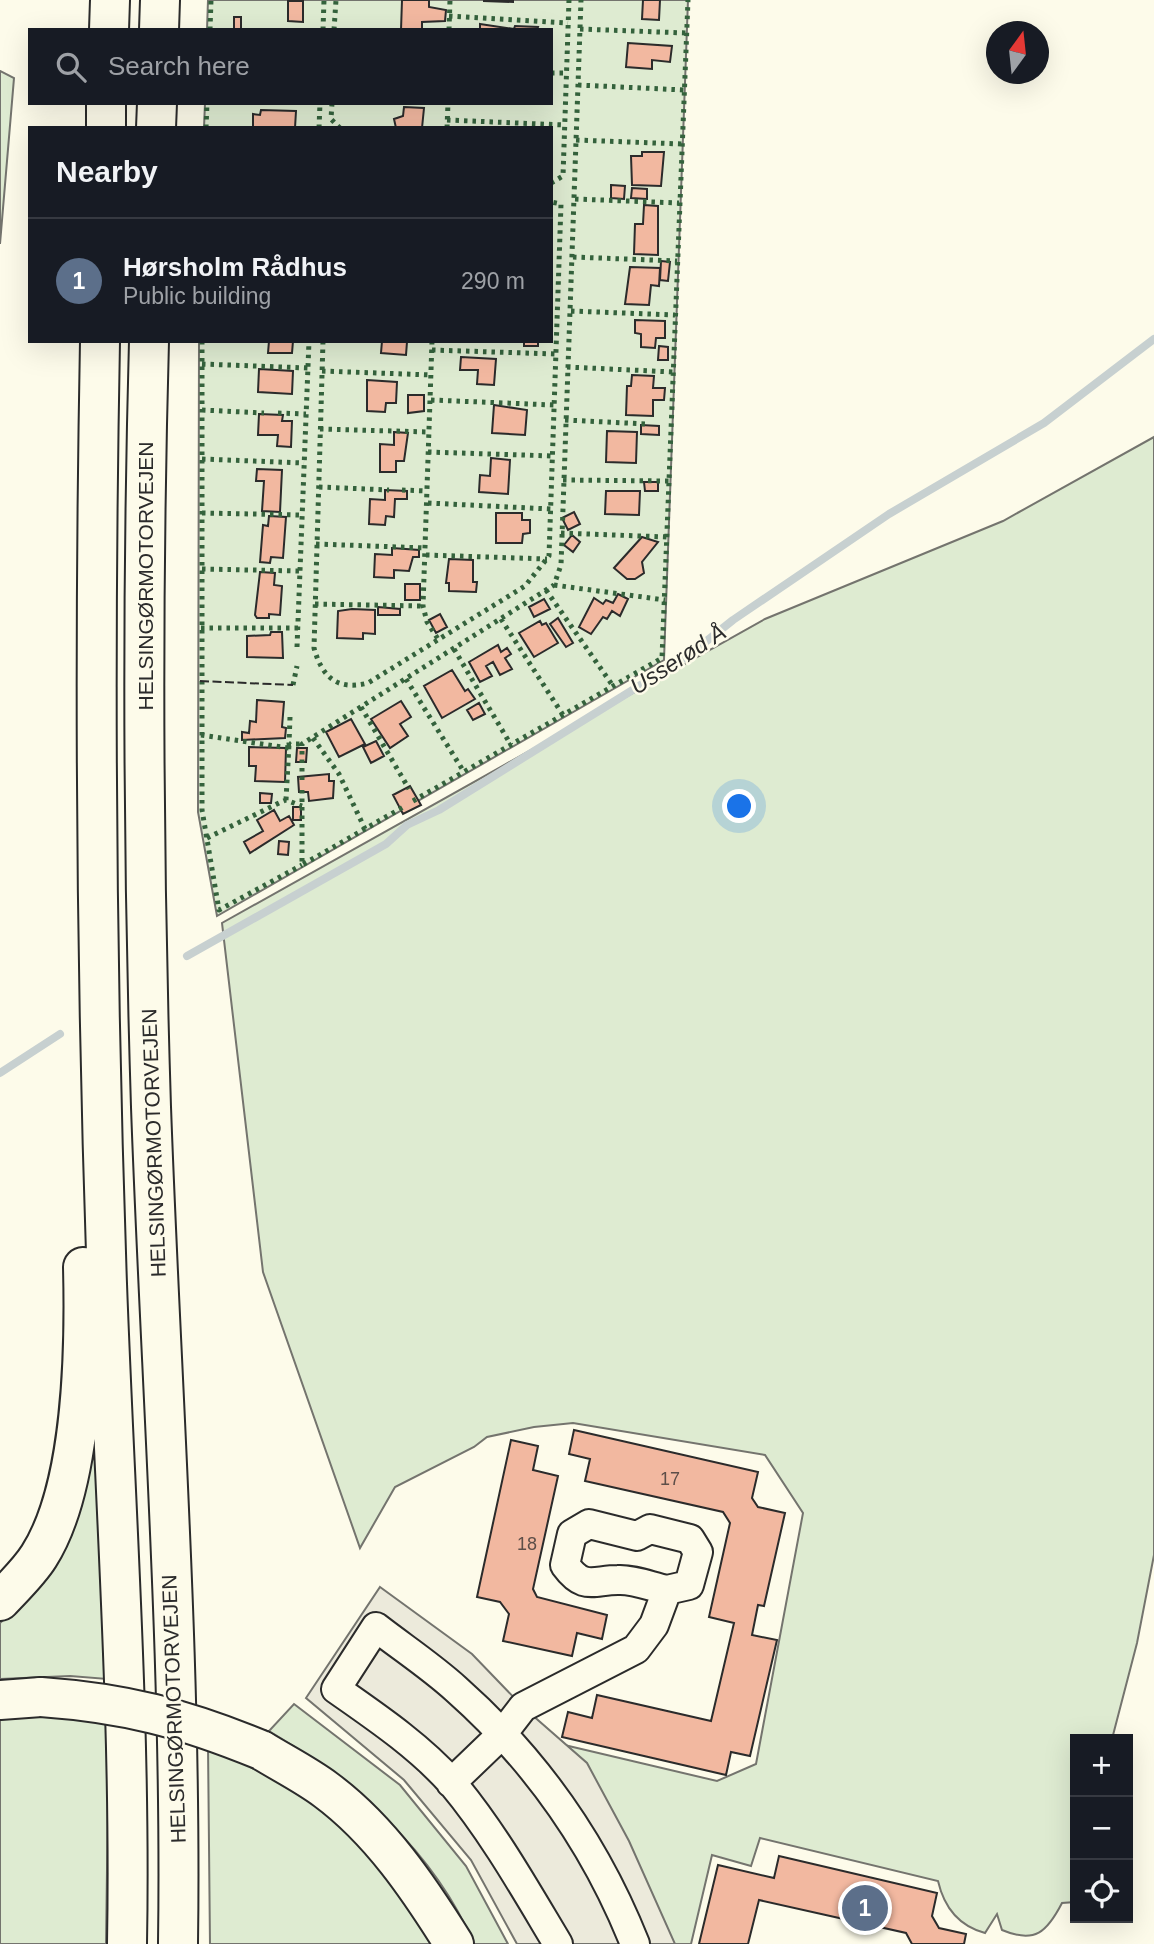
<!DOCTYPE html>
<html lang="en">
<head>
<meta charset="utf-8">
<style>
	:root { --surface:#171b24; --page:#242831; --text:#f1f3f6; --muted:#9ea1a6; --line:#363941; --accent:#c62828 }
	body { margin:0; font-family:Helvetica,sans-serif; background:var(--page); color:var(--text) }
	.controls { position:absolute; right:21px; bottom:21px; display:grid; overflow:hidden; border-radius:0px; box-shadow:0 7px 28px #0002 }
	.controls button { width:63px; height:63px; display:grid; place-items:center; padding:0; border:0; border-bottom:2px solid var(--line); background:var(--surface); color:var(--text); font:35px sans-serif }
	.compass { position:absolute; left:986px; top:21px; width:63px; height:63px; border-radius:50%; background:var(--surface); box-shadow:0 7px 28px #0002; rotate:15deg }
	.you { position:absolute; left:740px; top:807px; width:24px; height:24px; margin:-18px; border:5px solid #fff; border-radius:50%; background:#1a73e8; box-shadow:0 0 0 10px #1a73e833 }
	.badge { display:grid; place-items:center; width:46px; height:46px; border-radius:50%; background:var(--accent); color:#fff; font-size:23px; font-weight:700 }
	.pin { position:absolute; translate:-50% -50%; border:4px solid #fff; box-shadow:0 2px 7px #0006 }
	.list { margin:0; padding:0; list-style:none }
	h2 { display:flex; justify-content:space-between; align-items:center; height:91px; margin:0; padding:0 28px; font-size:30px }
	h2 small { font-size:23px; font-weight:400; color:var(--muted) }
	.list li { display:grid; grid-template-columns:46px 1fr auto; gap:21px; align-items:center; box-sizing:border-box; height:126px; padding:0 28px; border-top:2px solid var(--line) }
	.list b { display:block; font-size:26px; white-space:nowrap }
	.list p { margin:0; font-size:23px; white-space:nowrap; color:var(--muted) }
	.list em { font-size:23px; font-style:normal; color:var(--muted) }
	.icon { flex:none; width:38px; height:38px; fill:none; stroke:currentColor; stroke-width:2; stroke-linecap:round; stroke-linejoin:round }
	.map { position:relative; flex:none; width:1154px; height:1944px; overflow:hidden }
	.search { position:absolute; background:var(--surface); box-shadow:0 7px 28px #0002; left:28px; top:28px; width:525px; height:77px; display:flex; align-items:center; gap:18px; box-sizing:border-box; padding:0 24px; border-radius:0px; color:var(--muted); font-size:26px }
	.panel { position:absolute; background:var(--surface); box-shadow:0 7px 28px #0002; left:28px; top:126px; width:525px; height:217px; border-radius:0px }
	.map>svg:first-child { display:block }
	.green { fill:#deebd1; stroke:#74746e; stroke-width:2 }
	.parking { fill:#eceadb; stroke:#74746e; stroke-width:2 }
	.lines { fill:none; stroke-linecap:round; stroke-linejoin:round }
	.stream { stroke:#c7d0d0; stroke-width:8 }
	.building { fill:#f2b8a0; stroke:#2b2b2b; stroke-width:2 }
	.minor-casing { stroke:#2b2b2b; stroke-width:32 }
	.highway-casing { stroke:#2b2b2b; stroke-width:42 }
	.minor { stroke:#fdfbea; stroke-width:28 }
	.highway { stroke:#fdfbea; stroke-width:38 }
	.highway-bridge-casing { stroke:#2b2b2b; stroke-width:42; stroke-linecap:butt }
	.highway-bridge { stroke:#fdfbea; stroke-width:38 }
	.hedge { stroke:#34623c; stroke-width:5; stroke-dasharray:3.5 5; stroke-linecap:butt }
	.fence { stroke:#2b2b2b; stroke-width:2; stroke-dasharray:9 3.5; stroke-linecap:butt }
	.labels { text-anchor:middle; stroke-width:5; stroke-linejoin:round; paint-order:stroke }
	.number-label { font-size:18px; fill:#5d4e48 }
	.street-label { font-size:21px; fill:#2b2b2b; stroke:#fdfbea }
	.water-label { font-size:23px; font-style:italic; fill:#2b2b2b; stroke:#fdfbea }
</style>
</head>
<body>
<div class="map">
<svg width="1154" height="1944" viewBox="0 0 1154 1944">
	<rect width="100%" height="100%" fill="#fdfbea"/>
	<path class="green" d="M208,0H688L664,660L217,916L198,812L199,341H551V128H204L205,103H551V30H207Z
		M0,71L14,78L0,244Z
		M1154,437V1555L1137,1643L1112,1739H1075V1902L1062,1903C1047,1932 1035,1944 1002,1930L997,1914L985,1933C959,1926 944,1907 938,1881L760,1838L751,1866L712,1855L691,1944H661L556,1743L717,1781L756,1764L803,1513L765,1455L573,1423L534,1427L487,1437L474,1447L395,1487L360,1548L263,1272L222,923L765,619L1003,521Z
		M93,1374L107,1679L70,1676L0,1679V1623L11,1613Z
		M294,1704L400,1785L466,1866L508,1944H474C434,1851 354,1781 269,1731Z
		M12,1717H88L109,1722L106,1944H0V1719Z
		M208,1745C247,1764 287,1782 321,1809C368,1846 404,1894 436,1944H210Z"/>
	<path class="parking" d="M380,1587L472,1654L523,1707L587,1763L629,1841L675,1944H517L471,1860L404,1780L306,1698Z"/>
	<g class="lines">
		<path class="stream" d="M187,956L386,844L407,825L439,810L689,655L733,620L889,514L1044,423L1154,339
			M0,1073L60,1034"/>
	</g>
	<path class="building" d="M402,0H429V7L446,10L445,21L422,22V30H401Z
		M484,0H513V2L484,1Z
		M643,0H660L659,20L642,19Z
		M288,1H303V22L288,21Z
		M234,17H241V30H234Z
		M480,24L514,29L515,26L538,27L537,30H480Z
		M628,43L672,46L670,62L652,60V69L626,67Z
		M404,107L424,108L422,128H396L394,119L403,116Z
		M261,110L296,111L295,128H253V114L260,115Z
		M642,152H664L661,186L632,185L631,156H642Z
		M611,185L625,186L624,199L611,198Z
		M632,188L647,189V199L631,198Z
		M644,205L658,206V255L634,254L635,224H643Z
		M661,261L670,262L668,281L660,280Z
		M630,267L660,268L659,286L651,285L649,305L625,304Z
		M635,320L665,321V338H656L655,348L641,347V334L635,333Z
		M269,341H293L292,353H268Z
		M382,341H410L407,342L406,355L381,353Z
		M524,341H538V346H524Z
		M659,346L668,347V360H658Z
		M461,357L496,359L494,385L477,384L478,370H460Z
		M259,369L293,371L292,394L258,392Z
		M632,375L654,376L653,388H665L664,400H653V416L626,415L627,386H631Z
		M367,380L397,382L396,403H386L385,412L367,411Z
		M408,395H424V411L408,413Z
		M494,405L527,410L525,435L492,433Z
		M259,414L283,415L282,421H292L291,447L277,446L278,435H258Z
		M641,425L659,426V435L641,434Z
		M607,431L637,432L636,463L606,462Z
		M394,432L408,433L404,461H396V472H380V444L394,445Z
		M491,458L510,460L508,494L479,492L480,475L490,476Z
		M257,469L282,470L280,512L262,511L264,481H256Z
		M644,482H658V491H645Z
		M385,490L407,491V499H395L394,517L386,516L385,525L369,524L370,499L385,500Z
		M606,491H640L639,515L605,514Z
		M574,512L580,524L568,530L562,518Z
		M496,513H522V520H530V533L523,534L522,543H496Z
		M269,516L286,517L283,558L271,557L270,563L260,562L263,525L268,526Z
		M572,535L580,542L573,552L564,545Z
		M642,537L658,542L642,562L644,573L635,579H627L614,568Z
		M392,548L419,550V557H413L409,571L394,570V578L374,577L375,554L392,555Z
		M449,559L473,560V582H477L476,592L449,591V583H446Z
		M260,572L275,573L274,585L282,586L280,615L269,614V618H257L255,615Z
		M405,584H420V600H405Z
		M618,594L628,599L620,616L612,611L607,619L603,617L591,634L579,627L594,598L603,604L606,600L613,603Z
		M544,599L550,609L534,617L529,607Z
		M378,607L400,609V615H378Z
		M352,609L375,610V634L363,633V639L337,638L338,611Z
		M440,614L447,627L436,633L429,620Z
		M558,618L573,643L566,647L550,624Z
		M540,621L542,625L546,623L558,643L534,657L519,633Z
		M271,632H282L283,658L247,657V636L270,635Z
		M498,645L501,652L507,648L511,654L505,658L512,669L500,675L493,662L486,666L492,676L480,682L469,662Z
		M452,670L465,691L468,689L475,699L442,718L424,686Z
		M257,700L284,702L282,727L286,728L285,738L242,740V732L249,733L250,721L256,722Z
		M401,701L411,717L400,724L408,736L390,748L371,719Z
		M479,703L485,714L473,720L467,710Z
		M351,719L365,744L339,757L326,732Z
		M376,741L384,756L371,763L363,747Z
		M249,747L286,748L285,782L255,781L256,766H249Z
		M297,748H307L306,762H296Z
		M329,774V781H334L333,798L309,801L308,792H299L298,777Z
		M410,786L421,805L403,814L393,795Z
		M260,793L272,794L271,803H260Z
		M293,807H301V820H293Z
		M274,810L280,821L289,816L294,825L250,853L244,842L263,831L257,820Z
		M279,841L289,842L288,855L278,854Z
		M574,1430L758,1472L752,1498L758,1507L785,1513L764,1606L758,1605L752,1635L777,1640L750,1756L731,1752L726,1775L562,1737L568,1712L592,1718L597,1695L711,1721L734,1623L709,1617L730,1523L723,1512L585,1481L590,1459L569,1454Z
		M511,1440L538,1446L533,1470L558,1476L533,1589L537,1597L607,1615L602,1639L577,1633L572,1656L503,1641L509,1614L500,1602L477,1597Z
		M779,1856L937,1893L932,1916L939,1928L966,1934L964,1944H912L906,1933L759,1900L748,1944H699L718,1865L774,1878Z"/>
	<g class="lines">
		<g class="minor-casing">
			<path id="minor" d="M451,1783L503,1733L523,1707L636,1649L654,1625L667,1590C652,1587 633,1579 618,1580C593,1580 584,1591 565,1565L572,1534L589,1524L637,1536L650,1529L690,1539L698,1552L689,1585L667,1590
				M558,1944C525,1889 493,1832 452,1783C419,1746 376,1717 336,1689L376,1627C403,1648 432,1667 456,1689C535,1759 596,1846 635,1944"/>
		</g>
		<g class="highway-casing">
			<path id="highway" d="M109,30L110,0
				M159,30L160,0
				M106,128V103
				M156,128L157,103
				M100,341C94,656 96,970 107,1284C115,1504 131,1724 127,1944
				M149,341C142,596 143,852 151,1107C161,1385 182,1665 178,1944
				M0,1601C13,1587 29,1572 39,1556C83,1487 85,1348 83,1267
				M0,1700L41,1697
				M261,1750C282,1763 306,1775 326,1790C380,1830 419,1888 454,1944"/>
		</g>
		<use href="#minor" class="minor"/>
		<use href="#highway" class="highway"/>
		<g class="highway-bridge-casing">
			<path id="highway-bridge" d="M41,1697C125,1703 183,1718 261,1750"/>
		</g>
		<use href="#highway-bridge" class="highway-bridge"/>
		<path class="hedge" d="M449,16L568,23
			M580,29L686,33
			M210,30L211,0
			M323,30L324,0
			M334,30L336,0
			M449,30L450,0
			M551,73H566
			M578,85L684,90
			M332,103L331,119L340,128
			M447,120L564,125
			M206,128L207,103
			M319,128L320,103
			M447,128L448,103
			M576,140L682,144
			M551,183L563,176L569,0
			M575,199L679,203
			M573,257L677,261
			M571,311L675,315
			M202,341V810L219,910L302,865
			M323,341L314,648C322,677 337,691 368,683L525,586L549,556L561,204L551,202
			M432,341L423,606L427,622L438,639
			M432,350L556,354
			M202,364L308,368
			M567,367L673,372
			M322,371L431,375
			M431,400L554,405
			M202,410L264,413
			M278,413L306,414
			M565,420L646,424
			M320,429L429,432
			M428,452L553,456
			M202,459L304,463
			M563,480L669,481
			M319,487L389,490
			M402,490L427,491
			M428,503L551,509
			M202,513L301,515
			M561,533L667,537
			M316,544L426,548
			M426,555L547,559
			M202,569L299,571
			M554,585L665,600
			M546,590L613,686
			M315,604L423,606
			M501,619L563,715
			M201,628H299
			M297,647L309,341
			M454,649L511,745
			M406,679L464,772
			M293,685L297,666
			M361,707L409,789
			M290,717L289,744H302
			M201,735L289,748
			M313,738L339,774L365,829
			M302,780V744L554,585L561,565L581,0
			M302,790V865L405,806
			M286,800L289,744
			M413,801L662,658L688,0
			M207,838L281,802L286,800L302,806"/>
		<path class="fence" d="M200,681L293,685"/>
	</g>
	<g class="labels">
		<g class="number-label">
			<text x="670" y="1485">17</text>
			<text x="527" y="1550">18</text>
		</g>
		<g class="street-label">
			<text transform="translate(146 576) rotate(-90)" y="7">HELSINGØRMOTORVEJEN</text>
			<text transform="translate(154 1143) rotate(-92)" y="7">HELSINGØRMOTORVEJEN</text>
			<text transform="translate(174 1709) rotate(-92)" y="7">HELSINGØRMOTORVEJEN</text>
		</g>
		<g class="water-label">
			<text transform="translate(678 659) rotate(-33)" y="8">Usserød Å</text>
		</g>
	</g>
</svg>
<div class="controls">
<button>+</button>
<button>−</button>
<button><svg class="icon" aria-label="locate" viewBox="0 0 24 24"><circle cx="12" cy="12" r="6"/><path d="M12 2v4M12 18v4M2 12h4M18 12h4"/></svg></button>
</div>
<svg class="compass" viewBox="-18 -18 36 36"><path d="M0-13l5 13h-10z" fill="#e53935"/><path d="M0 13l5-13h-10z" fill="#9ea1a6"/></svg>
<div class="you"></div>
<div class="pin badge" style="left:865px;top:1908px;background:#5c6f8a">1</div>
<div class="search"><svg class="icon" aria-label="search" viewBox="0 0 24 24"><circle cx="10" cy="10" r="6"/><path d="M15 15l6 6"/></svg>Search here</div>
<section class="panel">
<h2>Nearby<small></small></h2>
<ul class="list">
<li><span class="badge" style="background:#5c6f8a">1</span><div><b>Hørsholm Rådhus</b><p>Public building</p></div><em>290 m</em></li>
</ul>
</section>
</div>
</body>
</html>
